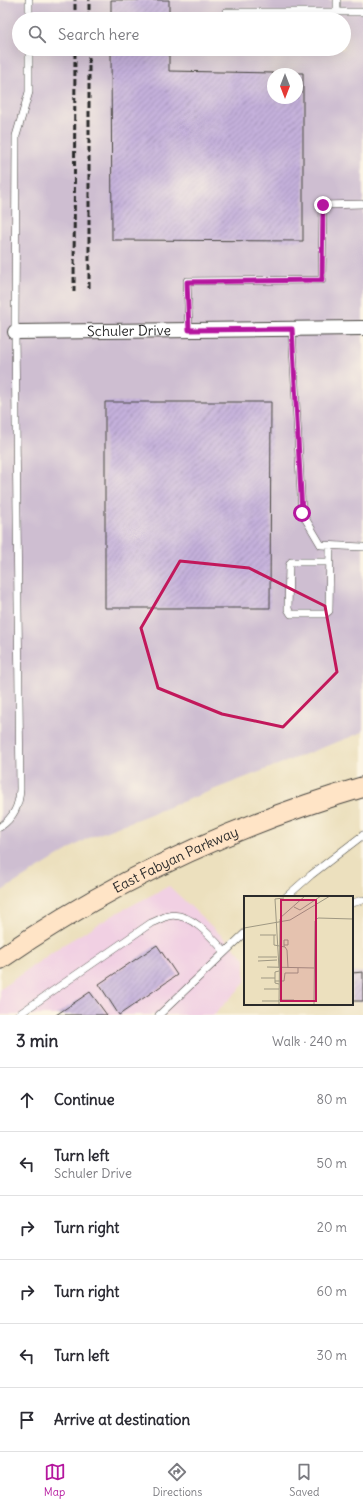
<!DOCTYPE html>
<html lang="en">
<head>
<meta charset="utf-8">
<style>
	:root { --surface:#fff; --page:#f7f7f7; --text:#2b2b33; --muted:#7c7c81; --line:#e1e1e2; --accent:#b5179e }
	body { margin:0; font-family:Delius,sans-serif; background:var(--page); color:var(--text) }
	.compass { position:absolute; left:267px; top:68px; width:36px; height:36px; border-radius:50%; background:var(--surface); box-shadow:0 4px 16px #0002; rotate:180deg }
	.stop { position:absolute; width:12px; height:12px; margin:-9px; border:3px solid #b5179e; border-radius:50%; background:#fff }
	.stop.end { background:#b5179e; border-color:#fff; box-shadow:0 1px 4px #0008 }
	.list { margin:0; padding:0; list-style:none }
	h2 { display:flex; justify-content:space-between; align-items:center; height:52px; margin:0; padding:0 16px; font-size:17px }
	h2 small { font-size:13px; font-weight:400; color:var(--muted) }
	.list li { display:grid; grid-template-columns:26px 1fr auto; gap:12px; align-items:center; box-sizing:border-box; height:64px; padding:0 16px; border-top:1px solid var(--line) }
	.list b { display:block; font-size:15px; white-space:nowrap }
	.list p { margin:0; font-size:13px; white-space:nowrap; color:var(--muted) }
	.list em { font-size:13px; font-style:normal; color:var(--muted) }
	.icon { flex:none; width:22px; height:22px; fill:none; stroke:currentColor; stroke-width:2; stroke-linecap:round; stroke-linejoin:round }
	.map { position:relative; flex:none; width:363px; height:1015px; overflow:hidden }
	.search { position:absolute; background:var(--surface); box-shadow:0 4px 16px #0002; left:12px; right:12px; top:12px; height:44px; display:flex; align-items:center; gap:10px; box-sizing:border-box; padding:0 14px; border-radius:22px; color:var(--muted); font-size:15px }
	.sheet { height:436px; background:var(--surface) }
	nav { display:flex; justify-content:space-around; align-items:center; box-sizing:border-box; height:56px; border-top:1px solid var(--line); background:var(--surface); font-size:11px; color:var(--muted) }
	nav a { display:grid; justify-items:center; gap:2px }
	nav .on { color:var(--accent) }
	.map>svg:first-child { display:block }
	.built { fill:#f1d0e3 }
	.industrial { fill:#cebed1; fill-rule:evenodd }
	.building { fill:url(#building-hatch) }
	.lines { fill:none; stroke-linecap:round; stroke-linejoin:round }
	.service-casing { stroke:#484641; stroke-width:8 }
	.minor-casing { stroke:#484641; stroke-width:16 }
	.secondary-casing { stroke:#484641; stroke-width:22 }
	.service { stroke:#fff; stroke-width:7 }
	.minor { stroke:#fff; stroke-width:14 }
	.secondary { stroke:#ffe4c6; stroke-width:20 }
	.rail { stroke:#2b2b2b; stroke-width:3; stroke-dasharray:6 3; stroke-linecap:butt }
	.route { stroke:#b5179e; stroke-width:5 }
	.marked { fill:none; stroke:#c2185b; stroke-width:3; stroke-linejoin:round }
	.labels { text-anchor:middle; stroke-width:4; stroke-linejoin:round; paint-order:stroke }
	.street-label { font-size:14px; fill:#2b2b2b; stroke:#fcf5e5 }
	.inset-road { fill:none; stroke:#9f9883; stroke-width:1 }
	.view { fill:#c2185b; fill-opacity:0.15; stroke:#c2185b; stroke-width:2 }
	.inset-edge { fill:none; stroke:#2b2b2b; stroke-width:2 }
</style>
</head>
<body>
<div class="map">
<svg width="363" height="1015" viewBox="0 0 363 1015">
	<defs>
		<pattern id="building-hatch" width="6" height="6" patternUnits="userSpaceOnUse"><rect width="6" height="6" fill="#c4b0db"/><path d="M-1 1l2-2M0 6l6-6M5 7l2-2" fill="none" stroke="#9f8fb2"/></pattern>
	</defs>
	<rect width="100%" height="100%" fill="#fcf5e5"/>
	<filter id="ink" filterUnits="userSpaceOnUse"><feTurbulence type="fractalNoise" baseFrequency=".025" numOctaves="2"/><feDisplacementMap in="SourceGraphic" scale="8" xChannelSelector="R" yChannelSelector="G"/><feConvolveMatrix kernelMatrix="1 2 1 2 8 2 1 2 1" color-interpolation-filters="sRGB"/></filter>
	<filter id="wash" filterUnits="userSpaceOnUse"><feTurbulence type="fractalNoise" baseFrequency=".012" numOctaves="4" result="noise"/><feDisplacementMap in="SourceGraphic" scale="16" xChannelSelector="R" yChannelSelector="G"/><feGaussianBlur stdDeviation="0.9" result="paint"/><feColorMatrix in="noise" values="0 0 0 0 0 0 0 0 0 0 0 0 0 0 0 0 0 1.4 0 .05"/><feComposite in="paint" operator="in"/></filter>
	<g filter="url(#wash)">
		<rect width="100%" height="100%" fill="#ece0be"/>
		<path class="built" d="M169,886L245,958V983L214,1015H0V989L61,946L117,913Z"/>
		<path class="industrial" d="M0,0H363V732L86,839L0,892ZM19,19H344V49H19ZM273,74H297V98H273Z"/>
		<g id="blocks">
			<path class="building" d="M111,0H169V19H111Z
				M111,49H169V71L273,73V98H297V73H303V241L112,240Z
				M105,402H271L270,608H105Z
				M157,945L177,975L119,1015L99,984Z
				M363,972V1001H352V973Z
				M90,992L107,1015H56Z"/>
		</g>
	</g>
	<g filter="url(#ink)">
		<use href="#blocks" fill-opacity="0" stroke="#484641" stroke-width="1"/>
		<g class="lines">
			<g class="service-casing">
				<path id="service" d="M337,0V12
					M226,12H363
					M29,19V0
					M292,329L302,513L321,545L363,547
					M189,330L187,281L322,280L323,205L363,204
					M329,562H291L289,566L288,609L291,614H325L329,611L330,546
					M0,827C14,817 19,806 20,789L15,332L16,136L29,92V49
					M286,897L311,875L363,835
					M352,903L363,900
					M18,1015L151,923C157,921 163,917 168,916C189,911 212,937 224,951
					M159,1015L245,933"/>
			</g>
			<g class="minor-casing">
				<g id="minor">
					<path id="s1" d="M15,332L363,328"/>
				</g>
			</g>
			<g class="secondary-casing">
				<g id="secondary">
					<path id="s2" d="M0,959C111,882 234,825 363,787"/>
				</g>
			</g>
			<use href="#service" class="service"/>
			<use href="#minor" class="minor"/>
			<use href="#secondary" class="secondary"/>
			<path class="rail" d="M75,19V0
				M89,19V0
				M89,288V49
				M74,292L75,49"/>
		</g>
	</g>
	<g class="lines" filter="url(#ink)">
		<path class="route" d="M302,513L292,329L189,330L187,282L322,280L323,205"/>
	</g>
	<path class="marked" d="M180,561L249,568L325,606L337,672L283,727L222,714L158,688L141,628Z"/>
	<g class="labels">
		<g class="street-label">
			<text dy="5" stroke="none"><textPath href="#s1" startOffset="114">Schuler Drive</textPath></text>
			<text dy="5" stroke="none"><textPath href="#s2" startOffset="202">East Fabyan Parkway</textPath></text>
		</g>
	</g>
	<g transform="translate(244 896)">
		<rect width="109" height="109" fill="#ece0be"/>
		<path class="inset-road" d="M50,11L56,14L77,0M36,22L61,0M0,32L46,24L86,0M16,39H32M30,39V49L41,51L43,54L44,72M40,51V44H44V49H40M14,61H33M14,65L33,64M23,71L71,72M35,72L31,3L40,2M35,75L31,76V87L35,88M17,82H31M31,85H40L41,77H54V72M20,93H35M35,104H50M18,105H35M35,109L36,23M70,109L71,25L74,22L109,23"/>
		<path class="view" d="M37,4H72V105H37Z"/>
		<rect width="109" height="109" class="inset-edge"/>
	</g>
</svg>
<svg class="compass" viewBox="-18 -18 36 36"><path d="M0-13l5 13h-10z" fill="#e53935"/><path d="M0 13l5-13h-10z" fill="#7c7c81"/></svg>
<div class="stop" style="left:302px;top:513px"></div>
<div class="stop end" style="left:323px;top:205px"></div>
<div class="search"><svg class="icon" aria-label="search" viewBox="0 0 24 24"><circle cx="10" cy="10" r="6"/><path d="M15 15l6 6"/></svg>Search here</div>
</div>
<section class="sheet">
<h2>3 min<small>Walk · 240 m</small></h2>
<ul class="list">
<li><svg class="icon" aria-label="ahead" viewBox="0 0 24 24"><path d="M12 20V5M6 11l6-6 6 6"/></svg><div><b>Continue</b></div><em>80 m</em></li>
<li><svg class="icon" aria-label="left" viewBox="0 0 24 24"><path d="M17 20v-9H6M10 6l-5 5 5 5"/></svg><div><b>Turn left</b><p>Schuler Drive</p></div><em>50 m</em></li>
<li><svg class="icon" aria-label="right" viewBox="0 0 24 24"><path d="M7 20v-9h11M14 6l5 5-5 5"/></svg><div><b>Turn right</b></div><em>20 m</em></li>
<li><svg class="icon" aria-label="right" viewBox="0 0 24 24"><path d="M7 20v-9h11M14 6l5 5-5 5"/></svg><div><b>Turn right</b></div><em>60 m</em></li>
<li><svg class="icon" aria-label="left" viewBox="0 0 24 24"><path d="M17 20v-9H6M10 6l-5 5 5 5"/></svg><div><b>Turn left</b></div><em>30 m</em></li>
<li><svg class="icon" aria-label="arrive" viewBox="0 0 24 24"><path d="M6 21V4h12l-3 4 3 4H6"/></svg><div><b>Arrive at destination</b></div></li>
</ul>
</section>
<nav>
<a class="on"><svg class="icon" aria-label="map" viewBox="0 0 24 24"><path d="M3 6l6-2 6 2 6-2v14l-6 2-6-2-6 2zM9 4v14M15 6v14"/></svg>Map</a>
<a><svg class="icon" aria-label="directions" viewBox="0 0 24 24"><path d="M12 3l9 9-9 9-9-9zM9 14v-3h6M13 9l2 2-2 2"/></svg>Directions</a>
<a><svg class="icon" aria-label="saved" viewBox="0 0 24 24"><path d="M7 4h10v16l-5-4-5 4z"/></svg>Saved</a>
</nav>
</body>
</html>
